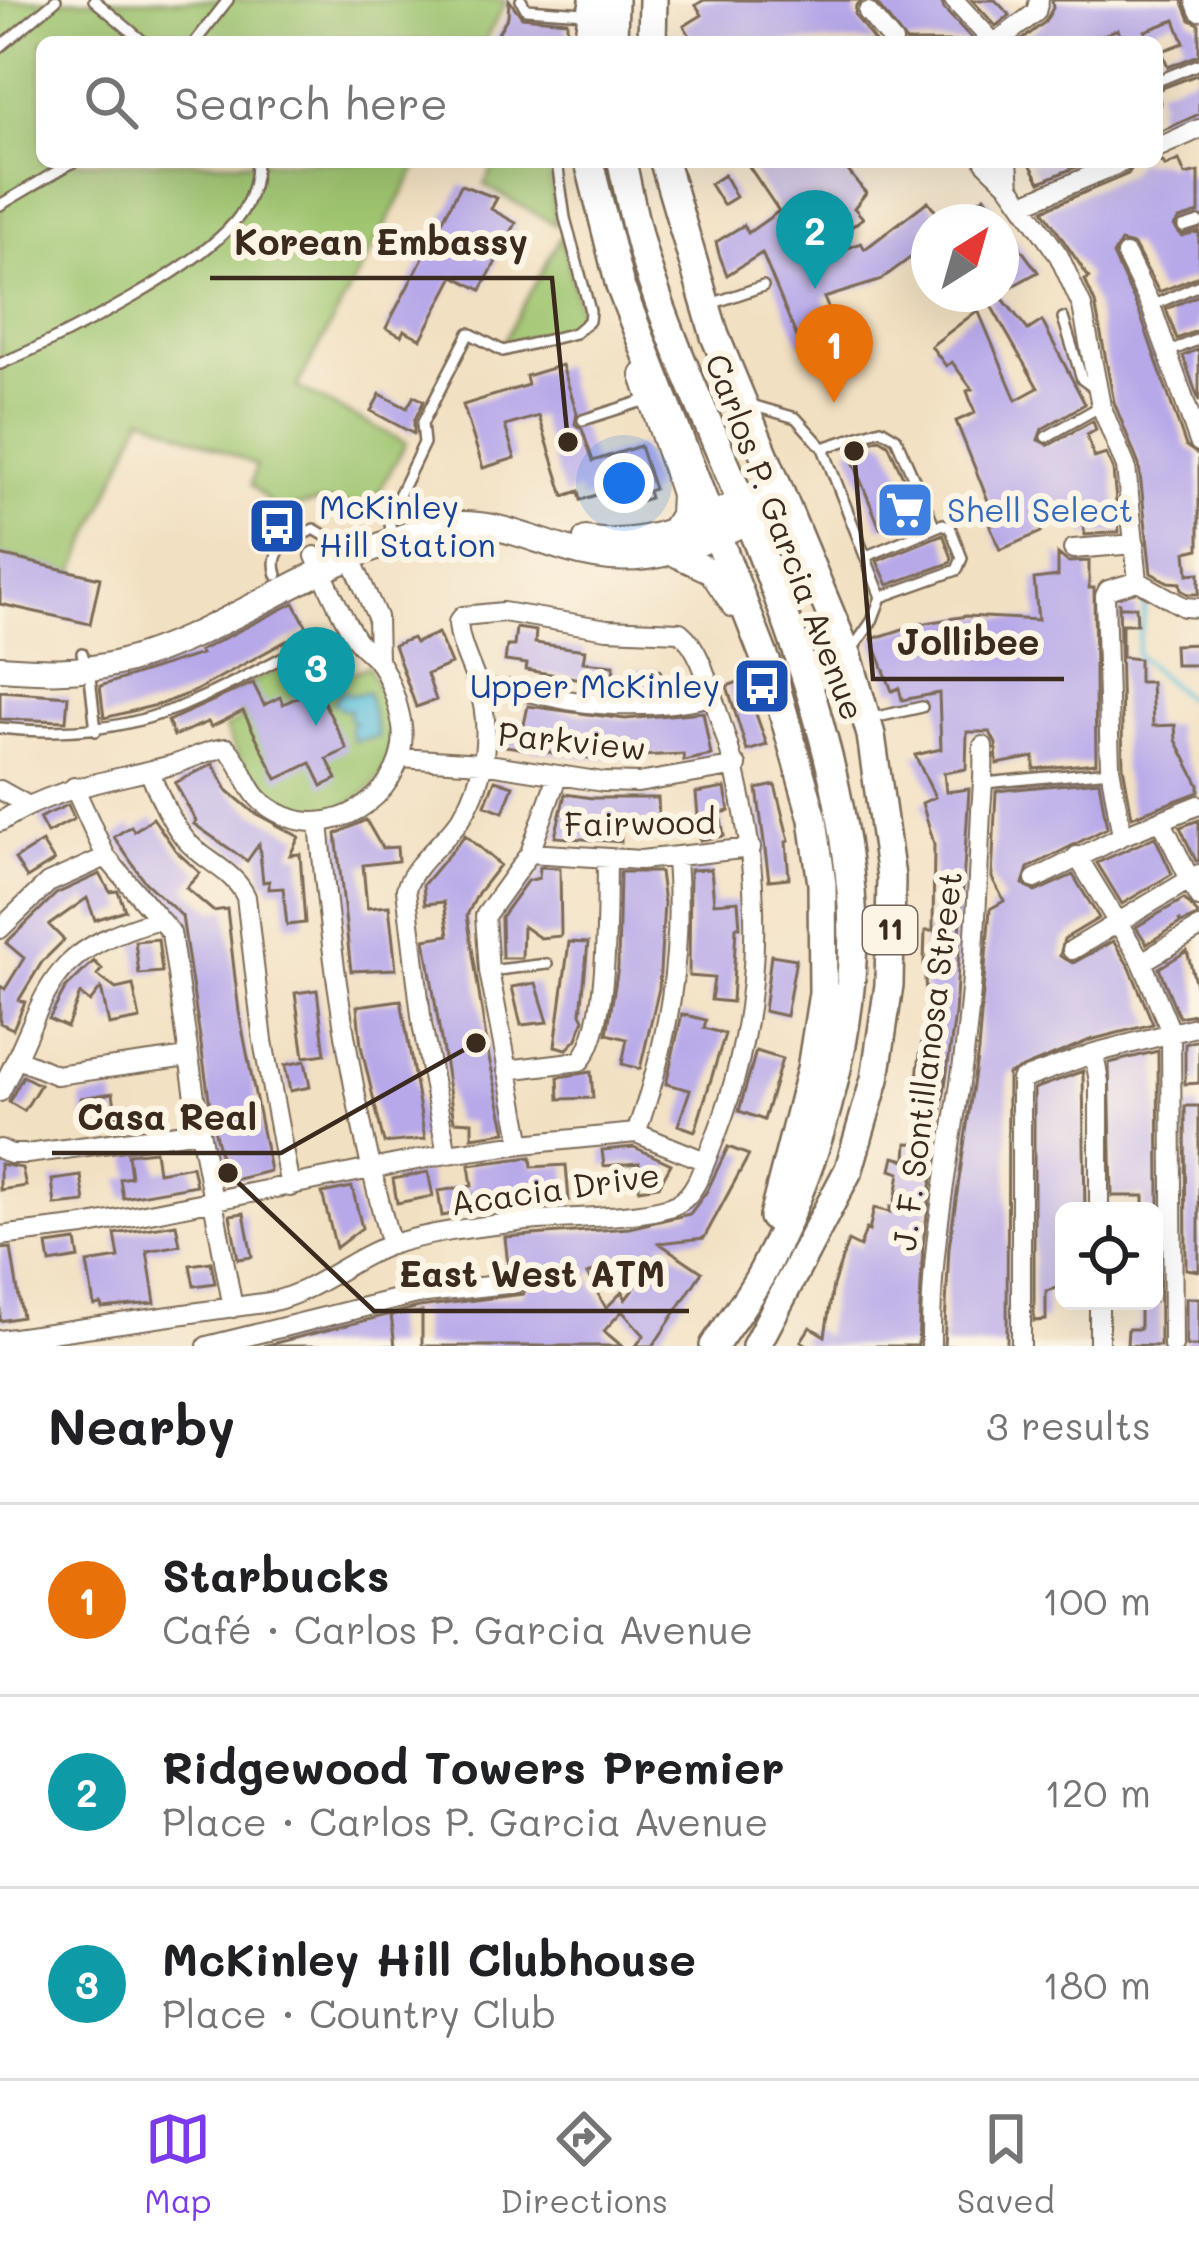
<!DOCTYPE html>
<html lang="en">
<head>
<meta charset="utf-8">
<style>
	:root { --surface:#fff; --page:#f2f2f2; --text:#202124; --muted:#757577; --line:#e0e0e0; --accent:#7c3aed }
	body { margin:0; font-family:Mali,sans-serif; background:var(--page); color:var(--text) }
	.controls { position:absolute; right:36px; bottom:36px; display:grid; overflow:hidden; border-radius:18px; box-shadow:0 12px 48px #0002 }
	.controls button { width:108px; height:108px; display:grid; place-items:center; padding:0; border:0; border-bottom:3px solid var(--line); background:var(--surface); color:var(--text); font:60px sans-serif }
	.compass { position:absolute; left:911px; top:204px; width:108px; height:108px; border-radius:50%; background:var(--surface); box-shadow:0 12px 48px #0002; rotate:37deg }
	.you { position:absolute; left:624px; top:483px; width:42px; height:42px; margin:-30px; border:9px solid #fff; border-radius:50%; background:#1a73e8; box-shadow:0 0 0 18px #1a73e833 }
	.badge { display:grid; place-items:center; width:78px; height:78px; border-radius:50%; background:var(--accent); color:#fff; font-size:39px; font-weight:700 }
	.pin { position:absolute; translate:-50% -99px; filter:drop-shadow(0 3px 6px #0008) }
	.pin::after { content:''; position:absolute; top:63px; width:42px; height:36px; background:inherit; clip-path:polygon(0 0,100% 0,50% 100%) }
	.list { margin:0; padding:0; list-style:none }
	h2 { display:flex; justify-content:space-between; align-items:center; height:156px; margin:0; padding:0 48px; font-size:51px }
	h2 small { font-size:39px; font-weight:400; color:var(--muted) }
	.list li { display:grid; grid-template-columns:78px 1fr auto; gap:36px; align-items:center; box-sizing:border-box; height:192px; padding:0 48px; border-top:3px solid var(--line) }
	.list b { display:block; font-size:45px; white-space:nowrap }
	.list p { margin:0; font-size:39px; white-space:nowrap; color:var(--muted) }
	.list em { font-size:39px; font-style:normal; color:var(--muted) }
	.icon { flex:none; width:66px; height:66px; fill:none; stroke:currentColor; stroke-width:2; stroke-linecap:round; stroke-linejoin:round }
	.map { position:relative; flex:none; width:1199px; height:1346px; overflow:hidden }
	.search { position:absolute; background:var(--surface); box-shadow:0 12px 48px #0002; left:36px; right:36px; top:36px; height:132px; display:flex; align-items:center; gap:30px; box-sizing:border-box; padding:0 42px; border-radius:18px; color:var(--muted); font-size:45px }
	.sheet { height:732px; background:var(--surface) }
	nav { display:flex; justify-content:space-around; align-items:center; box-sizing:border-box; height:168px; border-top:3px solid var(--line); background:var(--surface); font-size:33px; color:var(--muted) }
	nav a { display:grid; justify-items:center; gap:6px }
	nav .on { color:var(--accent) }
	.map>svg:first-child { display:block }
	.green { fill:#9fc570; stroke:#6d7847; stroke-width:3 }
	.water { fill:#5dc0db; stroke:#4c757c; stroke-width:3 }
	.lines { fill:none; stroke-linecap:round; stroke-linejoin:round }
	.stream { stroke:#5dc0db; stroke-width:4.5 }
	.building { fill:#b7a8e9; fill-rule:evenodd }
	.lane-casing { stroke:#7b6a57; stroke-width:14 }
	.street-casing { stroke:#7b6a57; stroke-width:22 }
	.secondary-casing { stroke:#7b6a57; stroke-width:28 }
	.primary-casing { stroke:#7b6a57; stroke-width:32 }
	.lane { stroke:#fff; stroke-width:9 }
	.street { stroke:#fff; stroke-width:18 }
	.secondary { stroke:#fff; stroke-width:24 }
	.primary { stroke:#fff; stroke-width:27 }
	.labels { text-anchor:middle; stroke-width:12; stroke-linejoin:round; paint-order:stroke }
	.shield { fill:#fcf5e5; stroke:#75675a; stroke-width:3 }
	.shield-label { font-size:30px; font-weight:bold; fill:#3b2a1e }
	.transit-label { font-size:33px; fill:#164399; stroke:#fcf5e5; text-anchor:start }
	.shop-label { font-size:33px; fill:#366cbe; stroke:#fcf5e5; text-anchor:start }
	.street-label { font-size:33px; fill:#3b2a1e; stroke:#fcf5e5 }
	.leader { fill:none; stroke:#3b2a1e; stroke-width:4.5 }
	.callout-dot { fill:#3b2a1e; stroke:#fcf5e5; stroke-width:4.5 }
	.callout-label { font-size:36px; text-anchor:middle; font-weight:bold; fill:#3b2a1e; stroke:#fcf5e5; stroke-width:12; stroke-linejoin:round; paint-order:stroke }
</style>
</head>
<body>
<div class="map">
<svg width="1199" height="1346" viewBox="0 0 1199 1346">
	<rect width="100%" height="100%" fill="#fcf5e5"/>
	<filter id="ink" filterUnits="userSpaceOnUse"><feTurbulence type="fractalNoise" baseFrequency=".00833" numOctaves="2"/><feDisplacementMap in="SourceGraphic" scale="24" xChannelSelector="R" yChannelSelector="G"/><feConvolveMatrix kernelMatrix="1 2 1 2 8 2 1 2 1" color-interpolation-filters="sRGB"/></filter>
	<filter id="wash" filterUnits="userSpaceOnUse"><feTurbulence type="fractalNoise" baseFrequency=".004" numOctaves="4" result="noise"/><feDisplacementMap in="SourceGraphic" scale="48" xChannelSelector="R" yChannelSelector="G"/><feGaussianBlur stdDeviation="2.7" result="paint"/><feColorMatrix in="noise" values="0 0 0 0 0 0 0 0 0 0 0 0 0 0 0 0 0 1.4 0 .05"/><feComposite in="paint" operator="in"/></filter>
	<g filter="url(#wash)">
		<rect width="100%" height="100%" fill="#f2e0c2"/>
		<path class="green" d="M0,0H507L484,42H42V162H420L297,387L406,443L367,514C338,495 310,502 279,511L251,485L256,465L143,416L74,573L0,555Z
			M530,162H549L556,225L484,185L494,166L528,171Z
			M561,236L581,318L569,328L502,344Z
			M322,649L338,679L368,666C378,688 391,711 391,736C391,803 312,837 263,793C246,777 235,749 225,728L242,719L228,693Z"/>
		<path class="water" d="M341,690L352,695L368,692L378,737L353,741L350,727L355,723L349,719L350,710H342L333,703Z"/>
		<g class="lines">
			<path class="stream" d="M1113,27L1114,39L1119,42
				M1066,162L1072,173
				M1144,594C1147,618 1138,632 1137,655L1199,709"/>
		</g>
		<g id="blocks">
			<path class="building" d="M509,0L522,17L567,21V42H493L508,16Z
				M704,0H863L856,6L855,15L875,42H694L684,26L702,15L696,5Z
				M874,0H941L944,9L975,42H906Z
				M972,0H995L1010,15L996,26Z
				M1052,0H1182L1190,20L1199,24V55L1168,67L1162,51L1184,43L1175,20L1145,31L1149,42H1122L1118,29L1086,42H1019L1045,22L1053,8Z
				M1199,74V114L1157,133V101L1161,106L1157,90Z
				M1179,160L1185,175L1199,172V213L1179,219L1174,226L1182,236L1199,231V276L1159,292L1134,245L1121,242L1113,255L1139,311L1186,446L1199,455V549L1186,552L1188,574L1199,573V594H1188L1181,590L1180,583L1168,582L1151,573L1139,465L1114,402L1095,303L1085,280L1089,278L1043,210L1128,174L1136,162H1163L1165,166Z
				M746,162H863L849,172L866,193L854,208L863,218L849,229L840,219L794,243L808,263L861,243L865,249L928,201L943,222H929V244L879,281L824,298L837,328L800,345L762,253L727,275L719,254L716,242L744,225L748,233L779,211Z
				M1029,162H1088L1040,182Z
				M724,175L736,197L723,205L710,184Z
				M461,185L497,198L491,209L516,223L481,290L454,276L421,339L404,330L401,336L386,328Z
				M985,196L1001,222H962L975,212L971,206Z
				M1001,222L1038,272L1007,289L1001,281Z
				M999,294L1028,330L1042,321L1085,404L1042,429L1038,440L1049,445L1093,421L1096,430L1087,435L1094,458L1106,454L1113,470L1119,532L1085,535L1079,504L1034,516L1041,532L1000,550L990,526L997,523L956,421L975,413L967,391L972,389L952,362L946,366L931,346L978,310L1016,400L1038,388L989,302Z
				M1199,295V330L1177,339L1166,309Z
				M1199,349V401L1183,356Z
				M562,365L577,413L575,424L582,429L593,461L640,446L654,489L648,491L650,498L620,507L614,489L581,500L579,491L564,496L539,416L505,426L515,458L483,468L463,405L528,385L526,376Z
				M380,394L407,408L414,396L424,401L414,421V434L371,411Z
				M880,439L888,444L919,512L880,528L848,449Z
				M943,534L952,558L950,563L888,585L877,561Z
				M1058,554L1068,562L1089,561V588H1094L1096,763L1034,769V757L997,764L996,744L990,732H967L966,769L944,773L946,792L969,789L955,1014L923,1244L918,1346H809L801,1341L810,1327L825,1336L833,1285L848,1241L860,1247L866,1229L869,1231L874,1208L890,1212V1207H894L900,1173L891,1170L894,1157L906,1160L907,1143L932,1144L933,1110L918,1106L923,1089H914V1077H917L924,1026L933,1027V995H926L924,962L925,931H933L934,844L922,803L935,797L915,755L941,749L939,693L902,700L899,688L892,691L872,639L915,625L966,616L1038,620L1034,579L1058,576Z
				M0,555L100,578L90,624L0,604Z
				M1119,601V607H1136L1137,624H1122V657L1139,659V682H1151L1153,726L1175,725L1176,740L1199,785V792L1132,817L1123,766Z
				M294,603L308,629L195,691L161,704L104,718L100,686L201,654L199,651Z
				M516,628L536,631L535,643L585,650L583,662L614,665L612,684L526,670L527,664L505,661L507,646H514Z
				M438,633L451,664L427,674L436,700L416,707L394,645L412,638L415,643Z
				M1199,644V665H1175L1174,645Z
				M634,670H660L666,690L638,692Z
				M744,680L767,745L747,751L727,686Z
				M253,683L264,705L280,697L283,704L317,688L347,749L327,759L337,779L322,786L311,763L277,779L243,711L211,727L208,722L174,736L168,721Z
				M0,691L68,696L66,721L0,719Z
				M528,706L625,719L703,712L711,755L684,761L683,754L590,758L498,745L499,723L523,729Z
				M213,764L227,790L253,812L299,837L290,855L300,854L305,923L287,925L283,888L269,889V881L263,882L259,844L247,861L194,824L196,821L175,783Z
				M495,780L513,786L503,812L485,805Z
				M1099,781L1107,828L1028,868L1023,884L1035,892L1073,875L1099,918L1064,939L1060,956L1073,963L1113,941L1130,968L1153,1024L1090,1040L1008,1074L1007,1346H944L949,1247L978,1051L990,909L1004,901L992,878L996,791Z
				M775,785L789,841L786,842L789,878L769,880L757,789Z
				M725,788L729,811L720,813L724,836L700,840L696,793Z
				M565,794L592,798H658L659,822L621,823V842L555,837Z
				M68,805L74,819L47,833L39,818Z
				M153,818L176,851L200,873L186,888L213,911L227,909L239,1012L270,1171L226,1182L212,1119L182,916L145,882L114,837L131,826L134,831Z
				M366,820L382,848L397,847L398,861L363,865L367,908L389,906L396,969L351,971L336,834Z
				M1199,820V861H1196L1180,827Z
				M465,835L500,865L478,893L467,915L489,1058L506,1132L472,1137V1122L454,1121L425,939L449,935L444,902L425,904L423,885Z
				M1155,837L1172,874L1122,904L1097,863Z
				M42,842L54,861L27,878L15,859Z
				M540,867L560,868L561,936L540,938L523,926L522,958H502L501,917L527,881L539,878Z
				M711,869L714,903L738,901L740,927H736L732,1002L711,1000L714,978L689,976L690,870Z
				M620,872H660L664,903L659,988L640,1069L622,1064L627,1039L607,1034L618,967Z
				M100,874L110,892L118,891L125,910L95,920L87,898L49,925L64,940L42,962L19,1000L25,1002L13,1029L0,1023V986L5,989L24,958L6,943L56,894Z
				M1184,899L1199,915L1181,923L1179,919L1180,923L1147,944L1136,927Z
				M158,939L162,972L139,974L135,941Z
				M569,942L588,943L581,1013L584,1019L577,1039L567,1049L555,1046Z
				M1187,951L1199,996V1013L1179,1017L1159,968Z
				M771,955L796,959L786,1016L764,1011Z
				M94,961L102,969L97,975L116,989L133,985L140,1019L109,1025L101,988L90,1002L80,994L67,1027L49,1019L65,989Z
				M536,983L548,1022L521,1025L512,987Z
				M317,990L325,1054L304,1057L295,993Z
				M401,1000L425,1139L384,1143L361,1046L357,1006Z
				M682,1014L706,1020L704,1028L725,1034L695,1131L678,1125L690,1090L666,1084Z
				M1199,1040V1083L1185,1084V1044Z
				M756,1051L782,1059L764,1120L739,1111Z
				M1158,1051L1160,1346L1127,1345L1128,1329H1140V1301H1154V1211H1144V1196H1112L1109,1063Z
				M305,1061L310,1087L290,1091L285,1065Z
				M1083,1071L1085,1211H1064V1286L1046,1291V1320L1034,1321V1089Z
				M591,1072L593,1098L559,1099L558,1077Z
				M23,1076L40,1085L24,1111L9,1102Z
				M113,1093L117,1120L85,1125L81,1098Z
				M1185,1106H1199V1271L1186,1269Z
				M634,1147L671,1164L659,1186L639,1189V1163L604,1166L602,1150Z
				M728,1147L749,1155L704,1238L659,1243L702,1272L653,1346H636L644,1335L622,1311L604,1331L622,1346H422V1312L391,1315L395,1346H263L419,1307L523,1294L529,1283L522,1271L495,1272L494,1267L508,1266L505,1237L629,1228L690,1214L707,1191ZM658,1257L625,1300L623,1291L606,1308L587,1274L618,1265V1261Z
				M155,1151L158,1172L192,1166L196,1185L123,1198L120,1179L131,1177L128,1154Z
				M531,1157L532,1167L566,1165L569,1200H562L563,1205L502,1210V1206L442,1216L438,1191L472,1186L469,1165Z
				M0,1164L22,1168L26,1186L0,1190Z
				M428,1172L433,1196L397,1203L393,1179Z
				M81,1176L85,1202L55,1205L52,1180Z
				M352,1187L362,1228L336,1248L322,1193Z
				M244,1213L252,1257L238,1259L230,1215Z
				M176,1224L180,1245L147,1251L155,1303L102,1308L101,1304L94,1305L87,1263L119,1258L115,1234Z
				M76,1241L79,1258L50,1263L47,1245Z
				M11,1248L22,1317L0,1321V1249Z
				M211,1262L215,1283L194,1286L190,1265Z
				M1186,1298H1199V1346H1186Z"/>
		</g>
	</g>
	<g filter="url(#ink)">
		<use href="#blocks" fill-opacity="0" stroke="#7b6a57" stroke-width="3"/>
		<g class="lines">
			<g class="lane-casing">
				<path id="lane" d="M94,0L144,42
					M521,0L526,9L585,13
					M195,42L228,0
					M0,47L56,0
					M1157,81L1199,64
					M0,205L73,162
					M1183,227L1199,222
					M711,304L763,286
					M1151,306L1199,285
					M1063,318L1082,379L1097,390
					M1169,352L1199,339
					M0,364C59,339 216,262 245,207C253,192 256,179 256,162
					M748,404L796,418L823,448L881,597L872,621L851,651
					M583,420L649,399
					M1046,437L1101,406
					M823,448L881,429L896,438L935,527
					M392,540L389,516L424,443L422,424L469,333L503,351L575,333L589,321L590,311L565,218L557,162
					M867,556L943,524L950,527L962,558L957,570L881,597
					M277,575C268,547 292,540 314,529L341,545
					M82,653L90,677L96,731
					M873,718L922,707
					M0,728C137,743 196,701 312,642
					M985,783L1110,771
					M489,971L547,964"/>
			</g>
			<g class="street-casing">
				<path id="street" d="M954,0L993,42
					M1195,0L1199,11
					M868,12L893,42
					M997,42L1036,12L1039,0
					M1157,148L1199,129
					M985,162L1010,186
					M1008,162L1010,186L1059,256L1082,306L1101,406L1126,467L1138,581
					M1023,204L1123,162
					M1126,255L1151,306L1199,442
					M344,543L377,617L378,661
					M1073,549L1135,544
					M1138,581L1184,607L1199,608
					M480,691C514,685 540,696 573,701C621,708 666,707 712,696
					M400,758L482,763L603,782L638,783L737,766
					M149,771C159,794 169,819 185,839C203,861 234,870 246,897L263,1041L290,1187
					M74,787L106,857L171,933L200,1131L233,1308
					M0,790L27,805
					M0,822C54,787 111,781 172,765C190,760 208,749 227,748C251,775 243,798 285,816C342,840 410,787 402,726C399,707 391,682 381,665C374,655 363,649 356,639C340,613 327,584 315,556
					M319,822C331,966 352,1106 391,1245
					M1162,822L1199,898
					M1122,836L1110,767L1105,596L1108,590L1138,581
					M530,853L641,860L751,848
					M1077,856L1142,962L1171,1032L1173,1346
					M1035,879L1122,836L1199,805
					M0,929L48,883L106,857
					M1072,950L1199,874
					M1142,962L1199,928
					M1094,1053L1099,1082V1211
					M18,1059L56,1075L188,1057
					M507,1070L580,1061C610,1028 606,906 607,860
					M0,1092C52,993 38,954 159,919
					M636,1133C669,1041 683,956 676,858
					M522,1144L489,971L485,916L530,853L557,777
					M0,1149L11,1154H27L200,1131
					M0,1236L84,1226L447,1154L522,1144L636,1133L705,1161
					M0,1340L270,1302C316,1292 350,1258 393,1244C432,1232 478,1227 518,1222C553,1217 655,1219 680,1202C697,1191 703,1166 711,1148C769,1010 766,853 718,713C709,687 701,649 680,632L607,629L503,612L463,616L458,622C459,644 471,665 478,686C492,727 486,777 463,815C448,840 414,862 406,889L422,1024L447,1154
					M207,1346L417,1294L516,1283
					M931,1346C930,1250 946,1176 960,1083C974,992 977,902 981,810C983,788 984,768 983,746
					M1021,1346V1080L1094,1053L1199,1026
					M1099,1346V1301"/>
			</g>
			<g class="secondary-casing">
				<path id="secondary" d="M643,375L683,494L682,515L672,531
					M586,539C655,551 717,512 777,483
					M675,554L711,571L734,605
					M0,668C40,671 79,673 118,663C196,644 282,586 359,554C387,543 416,529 446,525C491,519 527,538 569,550C654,576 711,538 785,503"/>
			</g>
			<g class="primary-casing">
				<path id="primary" d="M588,42L594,0
					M613,42L614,0
					M652,42L653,0
					M589,162L620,286L776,687L813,819L822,884L823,993L811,1069L773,1217
					M622,162C629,194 635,228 645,260C672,347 712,429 746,514C794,634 840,761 851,891C862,1017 821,1158 764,1269C750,1296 731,1321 714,1346
					M664,162L715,336L848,656L871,735L891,877L889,985L875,1079L849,1169L756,1346"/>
			</g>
			<use href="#lane" class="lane"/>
			<use href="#street" class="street"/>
			<use href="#secondary" class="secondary"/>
			<use href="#primary" class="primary"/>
		</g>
	</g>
	<defs>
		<g id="supermarket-square" transform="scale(3)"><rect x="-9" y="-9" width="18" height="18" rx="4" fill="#3f7fe0" stroke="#fcf5e5"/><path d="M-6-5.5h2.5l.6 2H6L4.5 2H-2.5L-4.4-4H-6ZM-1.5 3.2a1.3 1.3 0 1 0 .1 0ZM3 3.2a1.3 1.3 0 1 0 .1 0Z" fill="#fff"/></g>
		<g id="bus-square" transform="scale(3)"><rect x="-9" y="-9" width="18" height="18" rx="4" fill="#1a4fb4" stroke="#fcf5e5"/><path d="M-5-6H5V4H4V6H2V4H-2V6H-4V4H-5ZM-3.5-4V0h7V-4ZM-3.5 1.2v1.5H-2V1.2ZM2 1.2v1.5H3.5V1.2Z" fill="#fff"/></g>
	</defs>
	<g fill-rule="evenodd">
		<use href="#supermarket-square" x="905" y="510"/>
		<use href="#bus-square" x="277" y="526"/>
		<use href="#bus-square" x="762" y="686"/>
	</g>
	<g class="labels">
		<rect class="shield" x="863" y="906" width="54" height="48" rx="9"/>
		<g class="shield-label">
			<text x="890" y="940">11</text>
		</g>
		<g class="transit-label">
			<text x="319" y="519">McKinley<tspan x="319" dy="38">Hill Station</tspan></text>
			<text x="720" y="698" text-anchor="end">Upper McKinley</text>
		</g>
		<g class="shop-label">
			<text x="947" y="522">Shell Select</text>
		</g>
		<g class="street-label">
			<text transform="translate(785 537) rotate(69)" y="12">Carlos P. Garcia Avenue</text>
			<text transform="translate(572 741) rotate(6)" y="12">Parkview</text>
			<text transform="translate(640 823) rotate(-1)" y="12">Fairwood</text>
			<text transform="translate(927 1061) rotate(-83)" y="12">J. F. Sontillanosa Street</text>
			<text transform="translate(555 1189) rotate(-8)" y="12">Acacia Drive</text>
		</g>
	</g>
	<path class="leader" d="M568 442L552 278H210M854 451L873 679H1064M476 1043L281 1153H52M228 1173L374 1311H689"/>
	<g class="callout-dot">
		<circle cx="568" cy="442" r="12"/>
		<circle cx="854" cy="451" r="12"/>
		<circle cx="476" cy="1043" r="12"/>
		<circle cx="228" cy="1173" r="12"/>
	</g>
	<g class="callout-label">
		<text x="381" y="255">Korean Embassy</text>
		<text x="968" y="655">Jollibee</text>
		<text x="167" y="1130">Casa Real</text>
		<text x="532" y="1287">East West ATM</text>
	</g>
</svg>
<div class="controls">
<button><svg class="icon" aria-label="locate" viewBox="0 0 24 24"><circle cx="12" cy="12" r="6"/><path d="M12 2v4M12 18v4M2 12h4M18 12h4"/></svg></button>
</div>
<svg class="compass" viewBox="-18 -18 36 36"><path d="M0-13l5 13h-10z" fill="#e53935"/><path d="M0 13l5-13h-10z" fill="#757577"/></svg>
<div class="you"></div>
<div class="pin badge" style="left:834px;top:403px;background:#e8710a">1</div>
<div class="pin badge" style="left:815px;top:289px;background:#0f9aa8">2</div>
<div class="pin badge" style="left:316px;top:726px;background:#0f9aa8">3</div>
<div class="search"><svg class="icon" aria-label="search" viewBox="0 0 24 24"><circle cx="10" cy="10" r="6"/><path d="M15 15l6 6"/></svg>Search here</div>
</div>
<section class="sheet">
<h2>Nearby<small>3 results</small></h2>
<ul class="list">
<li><span class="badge" style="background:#e8710a">1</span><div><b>Starbucks</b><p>Café · Carlos P. Garcia Avenue</p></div><em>100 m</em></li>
<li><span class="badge" style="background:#0f9aa8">2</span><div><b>Ridgewood Towers Premier</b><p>Place · Carlos P. Garcia Avenue</p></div><em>120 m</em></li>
<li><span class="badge" style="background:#0f9aa8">3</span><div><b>McKinley Hill Clubhouse</b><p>Place · Country Club</p></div><em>180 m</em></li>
</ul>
</section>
<nav>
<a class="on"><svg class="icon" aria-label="map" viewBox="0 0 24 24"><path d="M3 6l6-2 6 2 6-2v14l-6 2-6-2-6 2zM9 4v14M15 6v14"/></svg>Map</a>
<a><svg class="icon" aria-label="directions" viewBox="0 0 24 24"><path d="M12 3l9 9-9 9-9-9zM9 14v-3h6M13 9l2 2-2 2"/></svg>Directions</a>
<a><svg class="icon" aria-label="saved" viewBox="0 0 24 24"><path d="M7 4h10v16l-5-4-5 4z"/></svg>Saved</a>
</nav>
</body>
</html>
